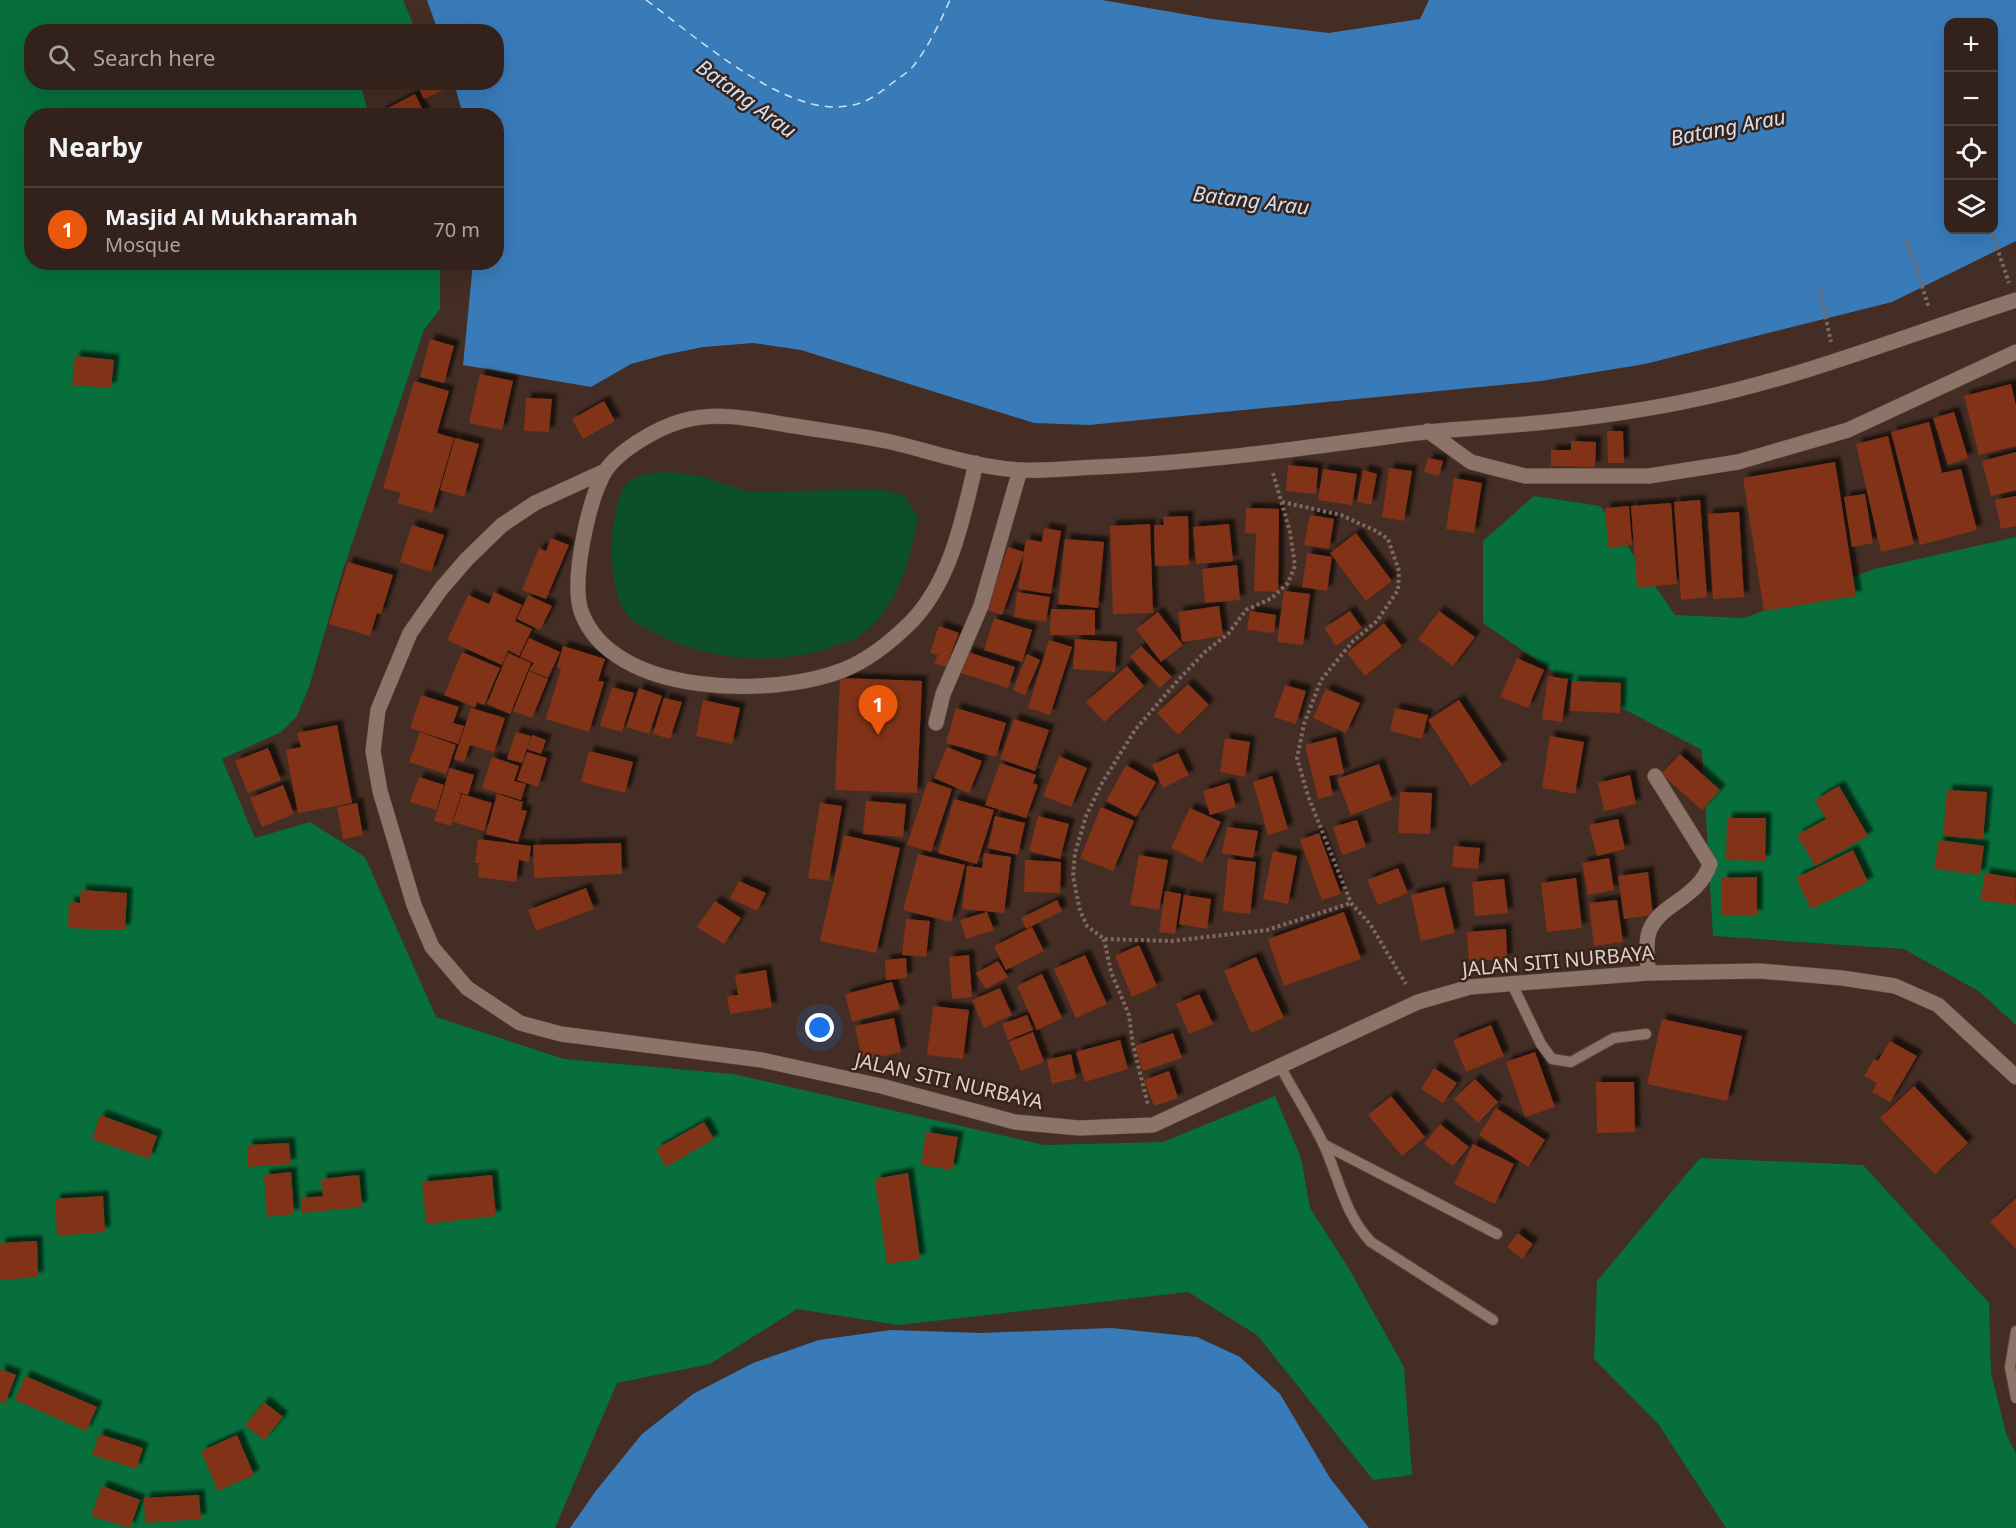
<!DOCTYPE html>
<html lang="en">
<head>
<meta charset="utf-8">
<style>
	:root { --surface:#32221b; --page:#3d2f28; --text:#f1f3f6; --muted:#a8a4a3; --line:#4d3f3a; --accent:#ea580c }
	body { margin:0; font-family:"Noto Sans",sans-serif; background:var(--page); color:var(--text) }
	.controls { position:absolute; right:18px; top:18px; display:grid; overflow:hidden; border-radius:12px; box-shadow:0 6px 24px #0002 }
	.controls button { width:54px; height:54px; display:grid; place-items:center; padding:0; border:0; border-bottom:2px solid var(--line); background:var(--surface); color:var(--text); font:30px sans-serif }
	.you { position:absolute; left:820px; top:1028px; width:21px; height:21px; margin:-15px; border:4px solid #fff; border-radius:50%; background:#1a73e8; box-shadow:0 0 0 9px #1a73e833 }
	.badge { display:grid; place-items:center; width:39px; height:39px; border-radius:50%; background:var(--accent); color:#fff; font-size:20px; font-weight:700 }
	.pin { position:absolute; translate:-50% -50px; filter:drop-shadow(0 2px 3px #0008) }
	.pin::after { content:''; position:absolute; top:32px; width:21px; height:18px; background:inherit; clip-path:polygon(0 0,100% 0,50% 100%) }
	.list { margin:0; padding:0; list-style:none }
	h2 { display:flex; justify-content:space-between; align-items:center; height:78px; margin:0; padding:0 24px; font-size:26px }
	h2 small { font-size:20px; font-weight:400; color:var(--muted) }
	.list li { display:grid; grid-template-columns:39px 1fr auto; gap:18px; align-items:center; box-sizing:border-box; height:84px; padding:0 24px; border-top:2px solid var(--line) }
	.list b { display:block; font-size:22px; white-space:nowrap }
	.list p { margin:0; font-size:20px; white-space:nowrap; color:var(--muted) }
	.list em { font-size:20px; font-style:normal; color:var(--muted) }
	.icon { flex:none; width:33px; height:33px; fill:none; stroke:currentColor; stroke-width:2; stroke-linecap:round; stroke-linejoin:round }
	.map { position:relative; flex:none; width:2016px; height:1528px; overflow:hidden }
	.search { position:absolute; background:var(--surface); box-shadow:0 6px 24px #0002; left:24px; top:24px; width:480px; height:66px; display:flex; align-items:center; gap:15px; box-sizing:border-box; padding:0 21px; border-radius:24px; color:var(--muted); font-size:22px }
	.panel { position:absolute; background:var(--surface); box-shadow:0 6px 24px #0002; left:24px; top:108px; width:480px; height:162px; border-radius:24px }
	.map>svg:first-child { display:block }
	.green { fill:#0c4f2b }
	.forest { fill:#066f3c }
	.water { fill:#397bb9; fill-rule:evenodd }
	.lines { fill:none; stroke-linecap:round; stroke-linejoin:round }
	.ferry { stroke:#d0e0f1; stroke-width:1.5; stroke-dasharray:8 6; stroke-linecap:butt }
	.building { fill:#823315; filter:url(#shadow) }
	.lane-casing { stroke:#5c4941; stroke-width:12 }
	.street-casing { stroke:#5c4941; stroke-width:16 }
	.secondary-casing { stroke:#5c4941; stroke-width:16 }
	.path { stroke:#7c6961; stroke-width:4; stroke-dasharray:3 3; stroke-linecap:butt }
	.lane { stroke:#8d7469; stroke-width:10 }
	.street { stroke:#8d7469; stroke-width:15 }
	.secondary { stroke:#8d7469; stroke-width:15 }
	.labels { text-anchor:middle; stroke-width:5; stroke-linejoin:round; paint-order:stroke }
	.street-label { font-size:20px; fill:#ded0ca; stroke:#38231a }
	.water-label { font-size:21px; font-style:italic; fill:#d0e0f1; stroke:#38231a }
</style>
</head>
<body>
<div class="map">
<svg width="2016" height="1528" viewBox="0 0 2016 1528">
	<defs>
		<filter id="shadow"><feDropShadow dx="5.5" dy="-5.5" stdDeviation="1.5" flood-color="#0009"/></filter>
	</defs>
	<rect width="100%" height="100%" fill="#432d24"/>
	<path class="green" d="M671,472L701,476L750,492L882,489L905,496L918,518C909,562 898,609 858,637C852,641 844,643 837,645C779,668 702,661 648,629C642,626 633,623 629,617C606,593 605,501 631,480C641,472 659,473 671,472Z"/>
	<path class="forest" d="M0,0H403L416,31L32,32V82L360,83L369,115L32,116V262L440,263V309L424,330L342,573L309,687L297,716L281,732L222,759L255,838L310,822L365,857L436,1017L564,1059L733,1074L1044,1145L1163,1142L1275,1096L1301,1158L1310,1208L1348,1267L1404,1367L1412,1475L1373,1480L1257,1335L1188,1292L899,1325L797,1309L710,1364L617,1383L555,1528H0Z
		M1534,496L1600,506L1675,615L1744,618L1874,569L2016,537V1025L1980,992L1904,949L1713,936L1702,750L1555,673L1483,623V541Z
		M1700,1158L1863,1165L1989,1303L1991,1373L2006,1433L2016,1454V1528H1726L1659,1425L1594,1359L1597,1281Z"/>
	<path class="water" d="M427,0H1102L1212,19L1329,33L1420,19L1429,0H2016V241L1892,302L1645,364L1541,381L1089,425L1034,423L801,350L753,343L703,347L664,355L631,364L591,387L463,365L473,263L496,262V116L463,115L454,83L496,82V32L438,31ZM1948,22H1994V230H1948Z
		M1111,1328L1197,1337L1240,1357L1280,1394L1330,1478L1369,1528H570L595,1492L642,1434L693,1394L753,1363L819,1340L891,1330L982,1333Z"/>
	<g class="lines">
		<path class="ferry" d="M646,0C694,35 785,117 847,106C865,104 877,95 891,84C899,78 909,72 915,64C930,44 940,22 950,0"/>
	</g>
	<path class="building" d="M416,82H447L450,87L424,99Z
		M415,94L426,116H381L380,112Z
		M430,339L454,346L444,383L420,377Z
		M75,356L114,360L111,388L72,385Z
		M480,374L513,381L502,430L469,423Z
		M414,381L449,391L437,433L454,438L432,513L397,503L401,493L383,488Z
		M2011,384L2016,406V446L1979,455L1964,396Z
		M526,398L552,399L549,432L524,431Z
		M604,401L615,421L583,439L572,419Z
		M1954,412L1968,458L1948,465L1933,418Z
		M1929,422L1942,473L1961,469L1977,530L1920,545L1891,432Z
		M1607,431H1623L1624,463H1608Z
		M1888,436L1914,544L1881,552L1856,444Z
		M455,438L479,444L464,497L440,490Z
		M1571,441L1596,442L1595,467L1551,466V450H1571Z
		M2016,452V490L1991,496L1982,461Z
		M1428,458L1443,461L1439,476L1424,472Z
		M1835,462L1856,596L1764,611L1743,478Z
		M1288,465L1318,468L1316,494L1286,491Z
		M1389,468L1412,471L1404,521L1382,517Z
		M1323,469L1357,474L1352,505L1318,500Z
		M1363,470L1377,474L1371,505L1357,502Z
		M1454,478L1482,483L1474,533L1446,529Z
		M1865,494L1873,543L1852,547L1844,497Z
		M2016,496V526L2001,529L1995,500Z
		M1700,500L1707,597L1681,600L1674,502Z
		M1671,503L1677,584L1637,588L1631,506Z
		M1629,506L1632,545L1608,548L1605,508Z
		M1246,508L1279,509L1278,592L1254,591L1256,534L1245,533Z
		M1739,512L1744,597L1713,599L1708,514Z
		M1310,515L1334,519L1329,549L1304,545Z
		M1188,516L1189,565L1155,566L1154,525H1164L1163,517Z
		M1150,524L1153,613L1113,614L1110,526Z
		M1229,524L1233,561L1196,564L1193,527Z
		M412,525L444,535L431,572L400,562Z
		M1044,528L1061,531L1051,594L1018,589L1024,553L1002,615L987,610L1008,547L1024,552L1026,539L1042,542Z
		M1356,533L1392,581L1366,601L1330,553Z
		M551,538L569,545L546,599L522,590L539,548L546,551Z
		M1065,539L1104,542L1098,608L1058,604Z
		M1307,553L1332,557L1327,591L1302,587Z
		M348,562L393,575L381,614L377,613L370,636L329,624Z
		M1237,565L1240,600L1205,603L1202,569Z
		M1284,591L1310,594L1303,645L1277,642Z
		M494,592L522,605L515,621L532,629L519,656L508,650L502,665L447,640L468,595L489,604Z
		M1017,592L1050,597L1046,622L1014,617Z
		M528,595L552,606L540,630L517,619Z
		M1219,606L1223,636L1182,642L1178,612Z
		M1051,609L1095,610V635H1050Z
		M1250,611L1276,615L1274,633L1247,630Z
		M1350,611L1362,628L1336,646L1324,628Z
		M1439,611L1475,637L1453,666L1418,639Z
		M1158,612L1183,645L1161,662L1136,629Z
		M994,618L1032,630L1022,662L984,650Z
		M1384,623L1402,646L1365,676L1347,653Z
		M939,626L959,633L946,667L934,663L938,655L930,653Z
		M529,638L560,652L548,678L529,670L534,663L520,657Z
		M1075,639L1117,642L1115,672L1073,669Z
		M1049,640L1072,647L1050,715L1028,708Z
		M563,646L605,659L598,681L604,682L589,732L546,719L561,669L557,667Z
		M1141,646L1172,677L1160,688L1130,657Z
		M462,652L500,668L484,705L477,702L475,707L444,695Z
		M968,652L1015,667L1008,688L961,673Z
		M508,653L531,663L510,714L487,704Z
		M1027,654L1040,660L1025,695L1013,690Z
		M1517,658L1544,670L1528,708L1500,697Z
		M1127,666L1144,686L1104,722L1086,702Z
		M529,671L548,679L532,718L513,711Z
		M1548,676L1568,679L1562,722L1542,719Z
		M840,678L922,681L917,793L835,790Z
		M1572,681L1621,683L1620,713L1570,711Z
		M1188,684L1209,705L1178,735L1157,713Z
		M1285,685L1306,691L1296,724L1274,717Z
		M612,687L634,693L622,732L600,726Z
		M639,688L662,696L649,734L626,727Z
		M1326,689L1360,703L1346,733L1313,718Z
		M421,695L459,707L453,723L464,726L458,744L410,728Z
		M664,698L682,702L670,739L653,734Z
		M703,700L740,708L732,744L696,736Z
		M1459,700L1502,765L1471,786L1428,720Z
		M471,708L505,718L494,752L470,745L464,762L454,759Z
		M956,708L1006,723L996,757L946,743Z
		M1395,708L1428,715L1422,739L1390,731Z
		M1014,719L1049,730L1035,771L1000,759Z
		M337,725L352,803L298,813L286,750L301,747L297,733Z
		M420,732L456,745L446,774L409,762Z
		M516,732L531,736L522,763L507,759Z
		M532,735L546,740L541,754L527,749Z
		M1550,736L1584,742L1575,794L1542,788Z
		M1336,737L1344,773L1329,776L1333,795L1318,799L1305,745Z
		M1225,738L1250,742L1245,777L1220,772Z
		M947,747L982,761L969,793L934,778Z
		M268,748L281,780L248,793L235,761Z
		M589,751L633,762L625,793L581,782Z
		M527,752L547,758L538,787L517,780Z
		M1178,753L1189,775L1163,788L1152,765Z
		M1680,754L1720,790L1702,810L1661,774Z
		M1059,756L1087,768L1071,807L1043,796Z
		M492,757L519,766L514,781L526,784L521,800L482,788Z
		M1000,763L1036,775L1033,783L1038,785L1026,818L985,805Z
		M1379,764L1392,800L1351,815L1337,779Z
		M1126,765L1156,782L1136,817L1106,801Z
		M450,768L474,775L468,795L458,792L461,794L451,826L434,821Z
		M1630,775L1636,804L1604,811L1598,783Z
		M1272,776L1288,829L1268,835L1253,782Z
		M419,777L444,785L436,810L410,802Z
		M928,781L952,789L931,852L907,845Z
		M1229,783L1236,807L1210,815L1203,791Z
		M283,785L294,814L262,827L250,798Z
		M1839,786L1868,836L1815,866L1797,835L1826,819L1815,800Z
		M1947,790L1987,792L1983,839L1943,836Z
		M1400,792L1432,793L1430,834L1398,833Z
		M462,794L492,803L484,831L453,822Z
		M497,794L523,802L521,810L527,811L518,842L486,834Z
		M954,799L994,810L977,864L938,853Z
		M866,801L906,804L903,837L863,834Z
		M357,803L363,835L343,839L337,807Z
		M820,803L842,806L829,881L808,878Z
		M1101,807L1134,821L1113,871L1080,858Z
		M1190,808L1221,822L1202,863L1171,848Z
		M995,816L1025,823L1018,855L988,848Z
		M1038,816L1069,824L1060,859L1029,851Z
		M1727,818H1766L1765,861L1726,860Z
		M1618,819L1625,849L1597,856L1589,825Z
		M1357,820L1366,847L1342,855L1333,827Z
		M1227,827L1258,831L1253,858L1222,853Z
		M1319,833L1341,894L1322,900L1300,840Z
		M844,835L900,848L876,953L820,941Z
		M478,839L531,846L529,862L519,860L516,882L478,877L479,863H475Z
		M1939,840L1984,846L1980,875L1934,869Z
		M621,843L622,874L534,878L533,845Z
		M1454,846L1480,848L1478,869L1452,867Z
		M1853,850L1868,882L1811,909L1796,878Z
		M1273,851L1297,856L1288,904L1263,899Z
		M984,853L1011,857L1004,913L962,909L967,866L982,868Z
		M918,854L965,865L951,922L903,910Z
		M1139,855L1168,860L1159,910L1130,905Z
		M1609,858L1614,890L1588,895L1582,863Z
		M1228,859L1256,862L1250,914L1223,911Z
		M1025,860L1061,862L1060,893L1024,892Z
		M1398,868L1408,893L1378,905L1367,880Z
		M1648,872L1653,915L1624,919L1618,876Z
		M1985,873L2016,878L2015,905L1980,900Z
		M1757,877V915H1722V878Z
		M1576,878L1582,928L1547,932L1541,883Z
		M1504,879L1508,913L1475,916L1472,882Z
		M739,881L766,893L757,911L730,898Z
		M1444,887L1455,933L1421,941L1411,895Z
		M586,888L594,909L536,931L528,910Z
		M81,890L127,893L125,930L68,928L69,902L80,903Z
		M1165,891L1181,894L1175,934L1159,932Z
		M1184,895L1211,899L1207,929L1179,924Z
		M1057,900L1062,911L1026,929L1021,918Z
		M1617,900L1623,942L1594,946L1589,903Z
		M715,901L741,918L724,944L697,927Z
		M987,912L994,930L966,939L960,920Z
		M1344,912L1361,959L1284,986L1268,939Z
		M906,919L930,921L926,957L902,955Z
		M1032,927L1044,951L1006,970L994,946Z
		M1506,929L1507,959L1469,961L1467,932Z
		M1139,945L1157,986L1132,997L1115,956Z
		M969,955L972,997L952,999L949,957Z
		M1085,955L1107,1004L1076,1018L1054,969Z
		M1256,957L1284,1018L1251,1033L1224,971Z
		M906,958L907,978L886,980L885,960Z
		M998,961L1008,977L986,989L976,973Z
		M766,970L772,1007L730,1014L727,996L738,995L735,975Z
		M1042,974L1062,1018L1037,1030L1017,986Z
		M892,982L900,1009L852,1022L845,994Z
		M1000,988L1012,1015L984,1028L972,1000Z
		M1199,994L1213,1024L1189,1034L1176,1004Z
		M933,1006L969,1010L963,1059L927,1055Z
		M1027,1015L1033,1030L1008,1040L1002,1024Z
		M894,1018L901,1052L862,1061L855,1026Z
		M1662,1019L1742,1036L1727,1101L1647,1084Z
		M1491,1025L1504,1056L1466,1072L1453,1040Z
		M1033,1032L1044,1062L1021,1071L1009,1042Z
		M1173,1033L1182,1058L1143,1071L1135,1046Z
		M1120,1040L1128,1069L1085,1082L1076,1052Z
		M1890,1041L1917,1056L1890,1102L1872,1092L1877,1083L1864,1076L1874,1059L1878,1061Z
		M1535,1052L1555,1107L1525,1117L1506,1062Z
		M1071,1054L1076,1078L1052,1084L1047,1060Z
		M1434,1068L1457,1083L1443,1103L1421,1089Z
		M1169,1071L1178,1098L1154,1106L1144,1080Z
		M1475,1079L1498,1102L1478,1123L1454,1099Z
		M1596,1082H1634L1635,1132L1597,1133Z
		M1914,1086L1968,1143L1935,1174L1880,1118Z
		M1391,1096L1425,1137L1402,1156L1368,1115Z
		M1496,1108L1545,1140L1528,1167L1479,1135Z
		M100,1115L157,1136L149,1159L92,1139Z
		M704,1122L714,1139L666,1167L656,1149Z
		M1440,1124L1469,1147L1453,1166L1424,1144Z
		M926,1132L958,1137L952,1170L921,1165Z
		M289,1143L291,1164L248,1167L247,1145Z
		M1473,1144L1514,1164L1495,1204L1454,1184Z
		M291,1172L294,1214L267,1217L264,1175Z
		M908,1173L920,1259L887,1264L875,1179Z
		M359,1175L362,1207L302,1213L301,1198L323,1196L321,1179Z
		M492,1175L496,1216L426,1224L422,1182Z
		M103,1196L105,1232L57,1236L55,1199Z
		M2016,1198V1249L1990,1222Z
		M1518,1233L1533,1244L1522,1259L1507,1247Z
		M37,1241L38,1277L0,1280V1243Z
		M0,1369L16,1375L5,1404L0,1402Z
		M25,1376L97,1407L86,1431L15,1400Z
		M264,1402L283,1417L264,1440L245,1425Z
		M99,1434L143,1448L136,1469L92,1455Z
		M237,1435L254,1475L218,1491L201,1451Z
		M102,1486L140,1500L130,1528L91,1516Z
		M199,1495L201,1519L145,1523L144,1498Z"/>
	<g class="lines">
		<g class="lane-casing">
			<path id="lane" d="M1511,982L1541,1044L1552,1059L1571,1062L1614,1038L1646,1034
				M1280,1066C1294,1092 1310,1117 1323,1143C1339,1177 1344,1214 1371,1242L1493,1320
				M1323,1144L1497,1234
				M2016,1331L2010,1367L2016,1398"/>
		</g>
		<g class="street-casing">
			<path id="street" d="M936,723L943,694L981,606L1020,470
				M1648,973C1648,961 1645,943 1649,932C1659,903 1698,900 1710,864L1655,776"/>
		</g>
		<g class="secondary-casing">
			<path id="secondary" d="M1428,431L1471,462L1525,476H1649L1738,462L1848,430L2016,352
				M976,463C963,517 952,579 912,621C892,641 869,660 843,670C773,698 611,697 581,611C571,580 588,504 603,475C615,452 657,428 682,421C717,411 753,419 788,425C824,431 860,435 895,443C936,453 979,468 1021,470C1046,471 1072,468 1097,467C1194,463 1290,450 1386,437C1436,429 1487,428 1537,423C1589,418 1646,410 1697,399C1806,376 1910,334 2016,300
				M605,471L535,503L502,525L467,559L441,589L410,633L378,710L373,751L380,791L414,905L432,947L467,988L520,1023L561,1034L762,1060L881,1086L1015,1122L1079,1128L1153,1125L1418,1002L1470,987L1648,973L1760,971L1842,978L1895,986L1938,1005L2016,1077"/>
		</g>
		<path class="path" d="M1991,230L2009,283
			M1907,240L1929,308
			M1819,287L1831,342
			M1273,473L1290,532L1295,566L1288,583L1272,598L1246,610L1228,634L1206,651L1180,678L1135,730L1102,783L1086,816L1075,853L1073,876L1080,911L1087,926L1104,939L1172,941L1267,930L1351,903
			M1282,502L1341,515L1376,531L1388,539L1399,571L1398,590L1377,621L1353,641L1321,680L1304,724L1297,758L1308,796L1351,903L1370,924L1406,984
			M1104,939L1111,972L1129,1015L1133,1045L1148,1105"/>
		<use href="#lane" class="lane"/>
		<use href="#street" class="street"/>
		<use href="#secondary" class="secondary"/>
	</g>
	<g class="labels">
		<g class="street-label">
			<text transform="translate(1558 961) rotate(-5)" y="7">JALAN SITI NURBAYA</text>
			<text transform="translate(949 1081) rotate(13)" y="7">JALAN SITI NURBAYA</text>
		</g>
		<g class="water-label">
			<text transform="translate(746 99) rotate(36)" y="7">Batang Arau</text>
			<text transform="translate(1728 128) rotate(-11)" y="7">Batang Arau</text>
			<text transform="translate(1251 201) rotate(7)" y="7">Batang Arau</text>
		</g>
	</g>
</svg>
<div class="controls">
<button>+</button>
<button>−</button>
<button><svg class="icon" aria-label="locate" viewBox="0 0 24 24"><circle cx="12" cy="12" r="6"/><path d="M12 2v4M12 18v4M2 12h4M18 12h4"/></svg></button>
<button><svg class="icon" aria-label="layers" viewBox="0 0 24 24"><path d="M12 4l9 5-9 5-9-5zM3 14l9 5 9-5"/></svg></button>
</div>
<div class="you"></div>
<div class="pin badge" style="left:878px;top:735px">1</div>
<div class="search"><svg class="icon" aria-label="search" viewBox="0 0 24 24"><circle cx="10" cy="10" r="6"/><path d="M15 15l6 6"/></svg>Search here</div>
<section class="panel">
<h2>Nearby<small></small></h2>
<ul class="list">
<li><span class="badge">1</span><div><b>Masjid Al Mukharamah</b><p>Mosque</p></div><em>70 m</em></li>
</ul>
</section>
</div>
</body>
</html>
